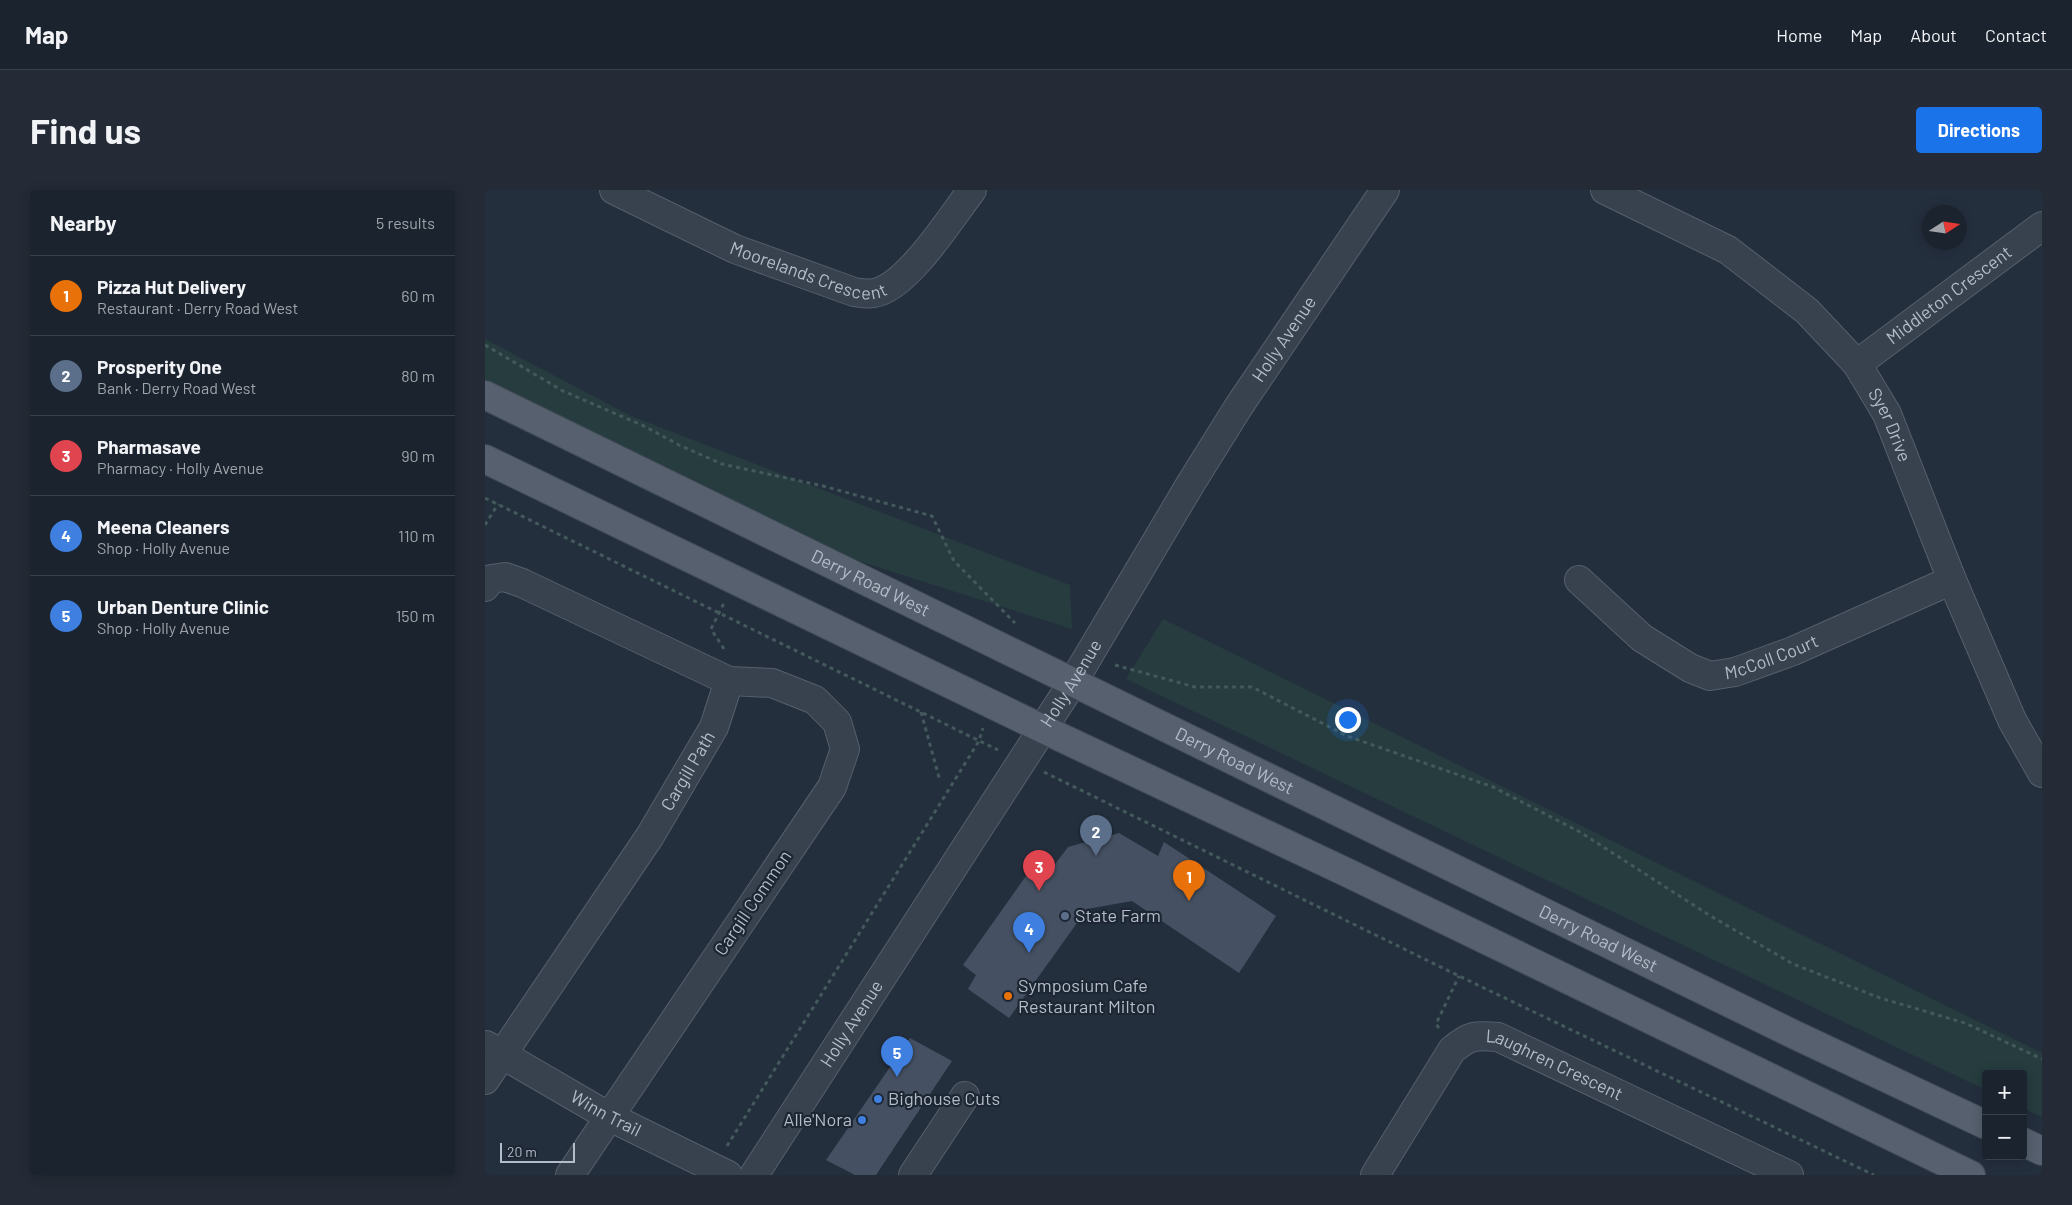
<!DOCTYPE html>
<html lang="en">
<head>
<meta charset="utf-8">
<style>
	:root { --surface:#1b232e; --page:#242b36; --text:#f1f3f6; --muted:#a0a4aa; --line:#39404a; --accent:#1a73e8 }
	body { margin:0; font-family:Barlow,sans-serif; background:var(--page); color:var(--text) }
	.controls { position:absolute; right:15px; bottom:15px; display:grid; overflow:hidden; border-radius:5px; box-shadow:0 2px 12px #0003 }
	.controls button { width:45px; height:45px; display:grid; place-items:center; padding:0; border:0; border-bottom:1px solid var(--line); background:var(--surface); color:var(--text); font:25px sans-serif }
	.compass { position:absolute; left:1437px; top:15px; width:45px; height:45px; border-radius:50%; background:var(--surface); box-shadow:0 2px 12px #0003; rotate:78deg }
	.scale { position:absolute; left:15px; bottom:12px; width:75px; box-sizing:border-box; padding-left:5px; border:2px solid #b4bcc9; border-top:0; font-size:14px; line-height:18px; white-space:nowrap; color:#b4bcc9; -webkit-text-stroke:4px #1d2633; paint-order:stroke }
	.you { position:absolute; left:862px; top:529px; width:18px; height:18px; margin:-12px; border:4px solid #fff; border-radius:50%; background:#1a73e8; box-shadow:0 0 0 8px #1a73e833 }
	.badge { display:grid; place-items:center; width:32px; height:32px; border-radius:50%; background:var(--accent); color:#fff; font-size:16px; font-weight:700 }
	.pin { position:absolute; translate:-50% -41px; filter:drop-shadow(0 1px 2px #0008) }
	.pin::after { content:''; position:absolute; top:26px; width:18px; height:15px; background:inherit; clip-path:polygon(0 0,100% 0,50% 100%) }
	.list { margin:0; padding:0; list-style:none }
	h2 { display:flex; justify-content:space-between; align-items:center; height:65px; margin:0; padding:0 20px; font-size:21px }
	h2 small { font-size:16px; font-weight:400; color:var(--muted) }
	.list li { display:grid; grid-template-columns:32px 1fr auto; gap:15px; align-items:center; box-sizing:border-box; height:80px; padding:0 20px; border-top:1px solid var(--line) }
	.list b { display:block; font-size:19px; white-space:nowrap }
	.list p { margin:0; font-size:16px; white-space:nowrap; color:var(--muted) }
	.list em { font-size:16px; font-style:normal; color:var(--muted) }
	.map { position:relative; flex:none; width:1557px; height:985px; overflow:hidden; border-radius:5px }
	header { display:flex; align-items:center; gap:30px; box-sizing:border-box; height:70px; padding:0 25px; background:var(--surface); border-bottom:1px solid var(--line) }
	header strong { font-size:24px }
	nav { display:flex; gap:28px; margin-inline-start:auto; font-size:18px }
	.intro { display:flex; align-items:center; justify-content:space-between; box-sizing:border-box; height:120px; padding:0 30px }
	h1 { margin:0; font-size:35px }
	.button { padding:12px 22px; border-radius:5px; background:var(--accent); color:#fff; font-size:18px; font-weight:700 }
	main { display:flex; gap:30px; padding:0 30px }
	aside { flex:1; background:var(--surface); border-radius:5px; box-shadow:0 2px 12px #0003 }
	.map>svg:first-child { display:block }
	.green { fill:#263c3f }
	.building { fill:#455162 }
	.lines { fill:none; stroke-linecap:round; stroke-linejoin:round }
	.minor-casing { stroke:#565f6c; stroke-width:30 }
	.major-casing { stroke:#414a57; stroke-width:30 }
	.path { stroke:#44595c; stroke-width:3; stroke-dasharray:4 4; stroke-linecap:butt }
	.minor { stroke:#38414e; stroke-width:28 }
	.major { stroke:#56606e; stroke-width:28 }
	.service-dot { fill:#5c6f8a; stroke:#1d2633; stroke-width:2 }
	.food-dot { fill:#e8710a; stroke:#1d2633; stroke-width:2 }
	.shop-dot { fill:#3f7fe0; stroke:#1d2633; stroke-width:2 }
	.labels { text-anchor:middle; stroke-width:4.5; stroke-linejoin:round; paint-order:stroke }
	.street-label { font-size:18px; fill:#b4bcc9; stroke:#1d2633 }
	.poi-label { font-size:18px; fill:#b4bcc9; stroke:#1d2633; text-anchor:start }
</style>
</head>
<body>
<header>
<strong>Map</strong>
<nav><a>Home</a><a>Map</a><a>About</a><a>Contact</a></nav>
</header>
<div class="intro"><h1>Find us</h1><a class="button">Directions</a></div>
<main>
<aside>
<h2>Nearby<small>5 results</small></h2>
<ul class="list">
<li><span class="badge" style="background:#e8710a">1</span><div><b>Pizza Hut Delivery</b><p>Restaurant · Derry Road West</p></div><em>60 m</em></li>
<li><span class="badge" style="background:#5c6f8a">2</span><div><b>Prosperity One</b><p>Bank · Derry Road West</p></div><em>80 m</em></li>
<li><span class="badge" style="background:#e0444e">3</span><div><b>Pharmasave</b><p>Pharmacy · Holly Avenue</p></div><em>90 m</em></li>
<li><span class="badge" style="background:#3f7fe0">4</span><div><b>Meena Cleaners</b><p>Shop · Holly Avenue</p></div><em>110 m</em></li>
<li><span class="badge" style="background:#3f7fe0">5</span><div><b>Urban Denture Clinic</b><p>Shop · Holly Avenue</p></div><em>150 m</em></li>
</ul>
</aside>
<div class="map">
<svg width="1557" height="985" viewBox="0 0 1557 985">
	<rect width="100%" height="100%" fill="#242f3e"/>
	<path class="green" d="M0,149L146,226L585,395L587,439L173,307L0,220Z
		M678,429L1557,863V927L1538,918V884H1501V900L641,489Z"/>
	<path class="building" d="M634,643L673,666L679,652L791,726L754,783L647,711L602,719L524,828L483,799L491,785L478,775L548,676L561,686L583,657Z
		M425,848L467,871L391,985H370L341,970Z"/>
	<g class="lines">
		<g class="minor-casing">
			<g id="minor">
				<path id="s1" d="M129,0L250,59L369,102C375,103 383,104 389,103C422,98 467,26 487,0"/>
				<path id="s2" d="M1120,0L1243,60L1322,121L1372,174L1402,224L1467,390L1527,530L1557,583"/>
				<path id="s3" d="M1372,174L1557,36"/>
				<path id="s4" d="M1094,390L1157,448L1205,478L1225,486L1250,482L1308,461L1467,390"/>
				<path d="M0,397L6,389L20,387L37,393L244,491L287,493L330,510L352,532L360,559L347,597L85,985"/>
				<path id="s5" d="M1,855L123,926L243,985"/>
				<path id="s6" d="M0,890L165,646L229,537L244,491"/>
				<path id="s7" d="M269,985L588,492L706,293L754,216L900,0"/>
				<path d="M428,985L480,906"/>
				<path id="s8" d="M890,985L967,860C985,845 990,845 1013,847L1304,985"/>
			</g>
		</g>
		<g class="major-casing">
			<g id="major">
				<path id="s9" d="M0,205L1308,844L1501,935"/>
				<path d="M0,269L558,539L863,683L1486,985"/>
				<path d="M1538,952L1557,961"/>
			</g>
		</g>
		<path class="path" d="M0,155L78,201L159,236L194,255L237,274L338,296L447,326L469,371L530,433
			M0,308L513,560
			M0,335L13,314
			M239,459L226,439L239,413
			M630,475L710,497H767L862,546L1008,597L1095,642L1224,725L1308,774L1395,808L1480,833L1557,869
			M436,522L455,591
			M559,582L974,786L1389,985
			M954,838L951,834L974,786
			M242,956L494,551L498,538"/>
		<use href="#minor" class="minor"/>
		<use href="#major" class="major"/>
	</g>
	<circle class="service-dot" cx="580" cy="726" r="5"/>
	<circle class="food-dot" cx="523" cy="806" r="5"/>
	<g class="shop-dot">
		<circle cx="393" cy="909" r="5"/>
		<circle cx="377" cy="930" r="5"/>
	</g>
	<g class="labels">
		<g class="street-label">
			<text dy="6" stroke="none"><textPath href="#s1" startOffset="212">Moorelands Crescent</textPath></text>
			<text dy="6" stroke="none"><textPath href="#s3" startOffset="115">Middleton Crescent</textPath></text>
			<text dy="6" stroke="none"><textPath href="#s7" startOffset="990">Holly Avenue</textPath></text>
			<text dy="6" stroke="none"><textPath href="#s2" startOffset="379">Syer Drive</textPath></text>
			<text dy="6" stroke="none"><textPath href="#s9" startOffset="429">Derry Road West</textPath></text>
			<text dy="6" stroke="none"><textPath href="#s4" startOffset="228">McColl Court</textPath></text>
			<text dy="6" stroke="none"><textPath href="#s7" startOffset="585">Holly Avenue</textPath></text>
			<text dy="6" stroke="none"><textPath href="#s9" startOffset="834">Derry Road West</textPath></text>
			<text dy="6" stroke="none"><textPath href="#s6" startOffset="370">Cargill Path</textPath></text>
			<text transform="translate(268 713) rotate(-56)" y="6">Cargill Common</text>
			<text dy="6" stroke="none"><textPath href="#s9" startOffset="1239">Derry Road West</textPath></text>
			<text dy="6" stroke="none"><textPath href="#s7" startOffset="180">Holly Avenue</textPath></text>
			<text dy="6" stroke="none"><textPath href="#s8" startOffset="259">Laughren Crescent</textPath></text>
			<text dy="6" stroke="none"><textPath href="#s5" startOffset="138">Winn Trail</textPath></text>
		</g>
		<g class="poi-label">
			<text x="590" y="732">State Farm</text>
			<text x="533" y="802">Symposium Cafe<tspan x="533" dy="21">Restaurant Milton</tspan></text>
			<text x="403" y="915">Bighouse Cuts</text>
			<text x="367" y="936" text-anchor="end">Alle'Nora</text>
		</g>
	</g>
</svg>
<div class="controls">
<button>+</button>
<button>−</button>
</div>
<svg class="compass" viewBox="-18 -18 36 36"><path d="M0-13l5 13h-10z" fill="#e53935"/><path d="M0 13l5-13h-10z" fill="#a0a4aa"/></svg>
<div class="scale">20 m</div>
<div class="you"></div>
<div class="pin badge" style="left:704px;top:711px;background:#e8710a">1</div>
<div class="pin badge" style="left:611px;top:666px;background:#5c6f8a">2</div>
<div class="pin badge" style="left:554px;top:701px;background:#e0444e">3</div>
<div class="pin badge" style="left:544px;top:763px;background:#3f7fe0">4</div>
<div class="pin badge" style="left:412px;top:887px;background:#3f7fe0">5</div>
</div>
</main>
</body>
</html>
